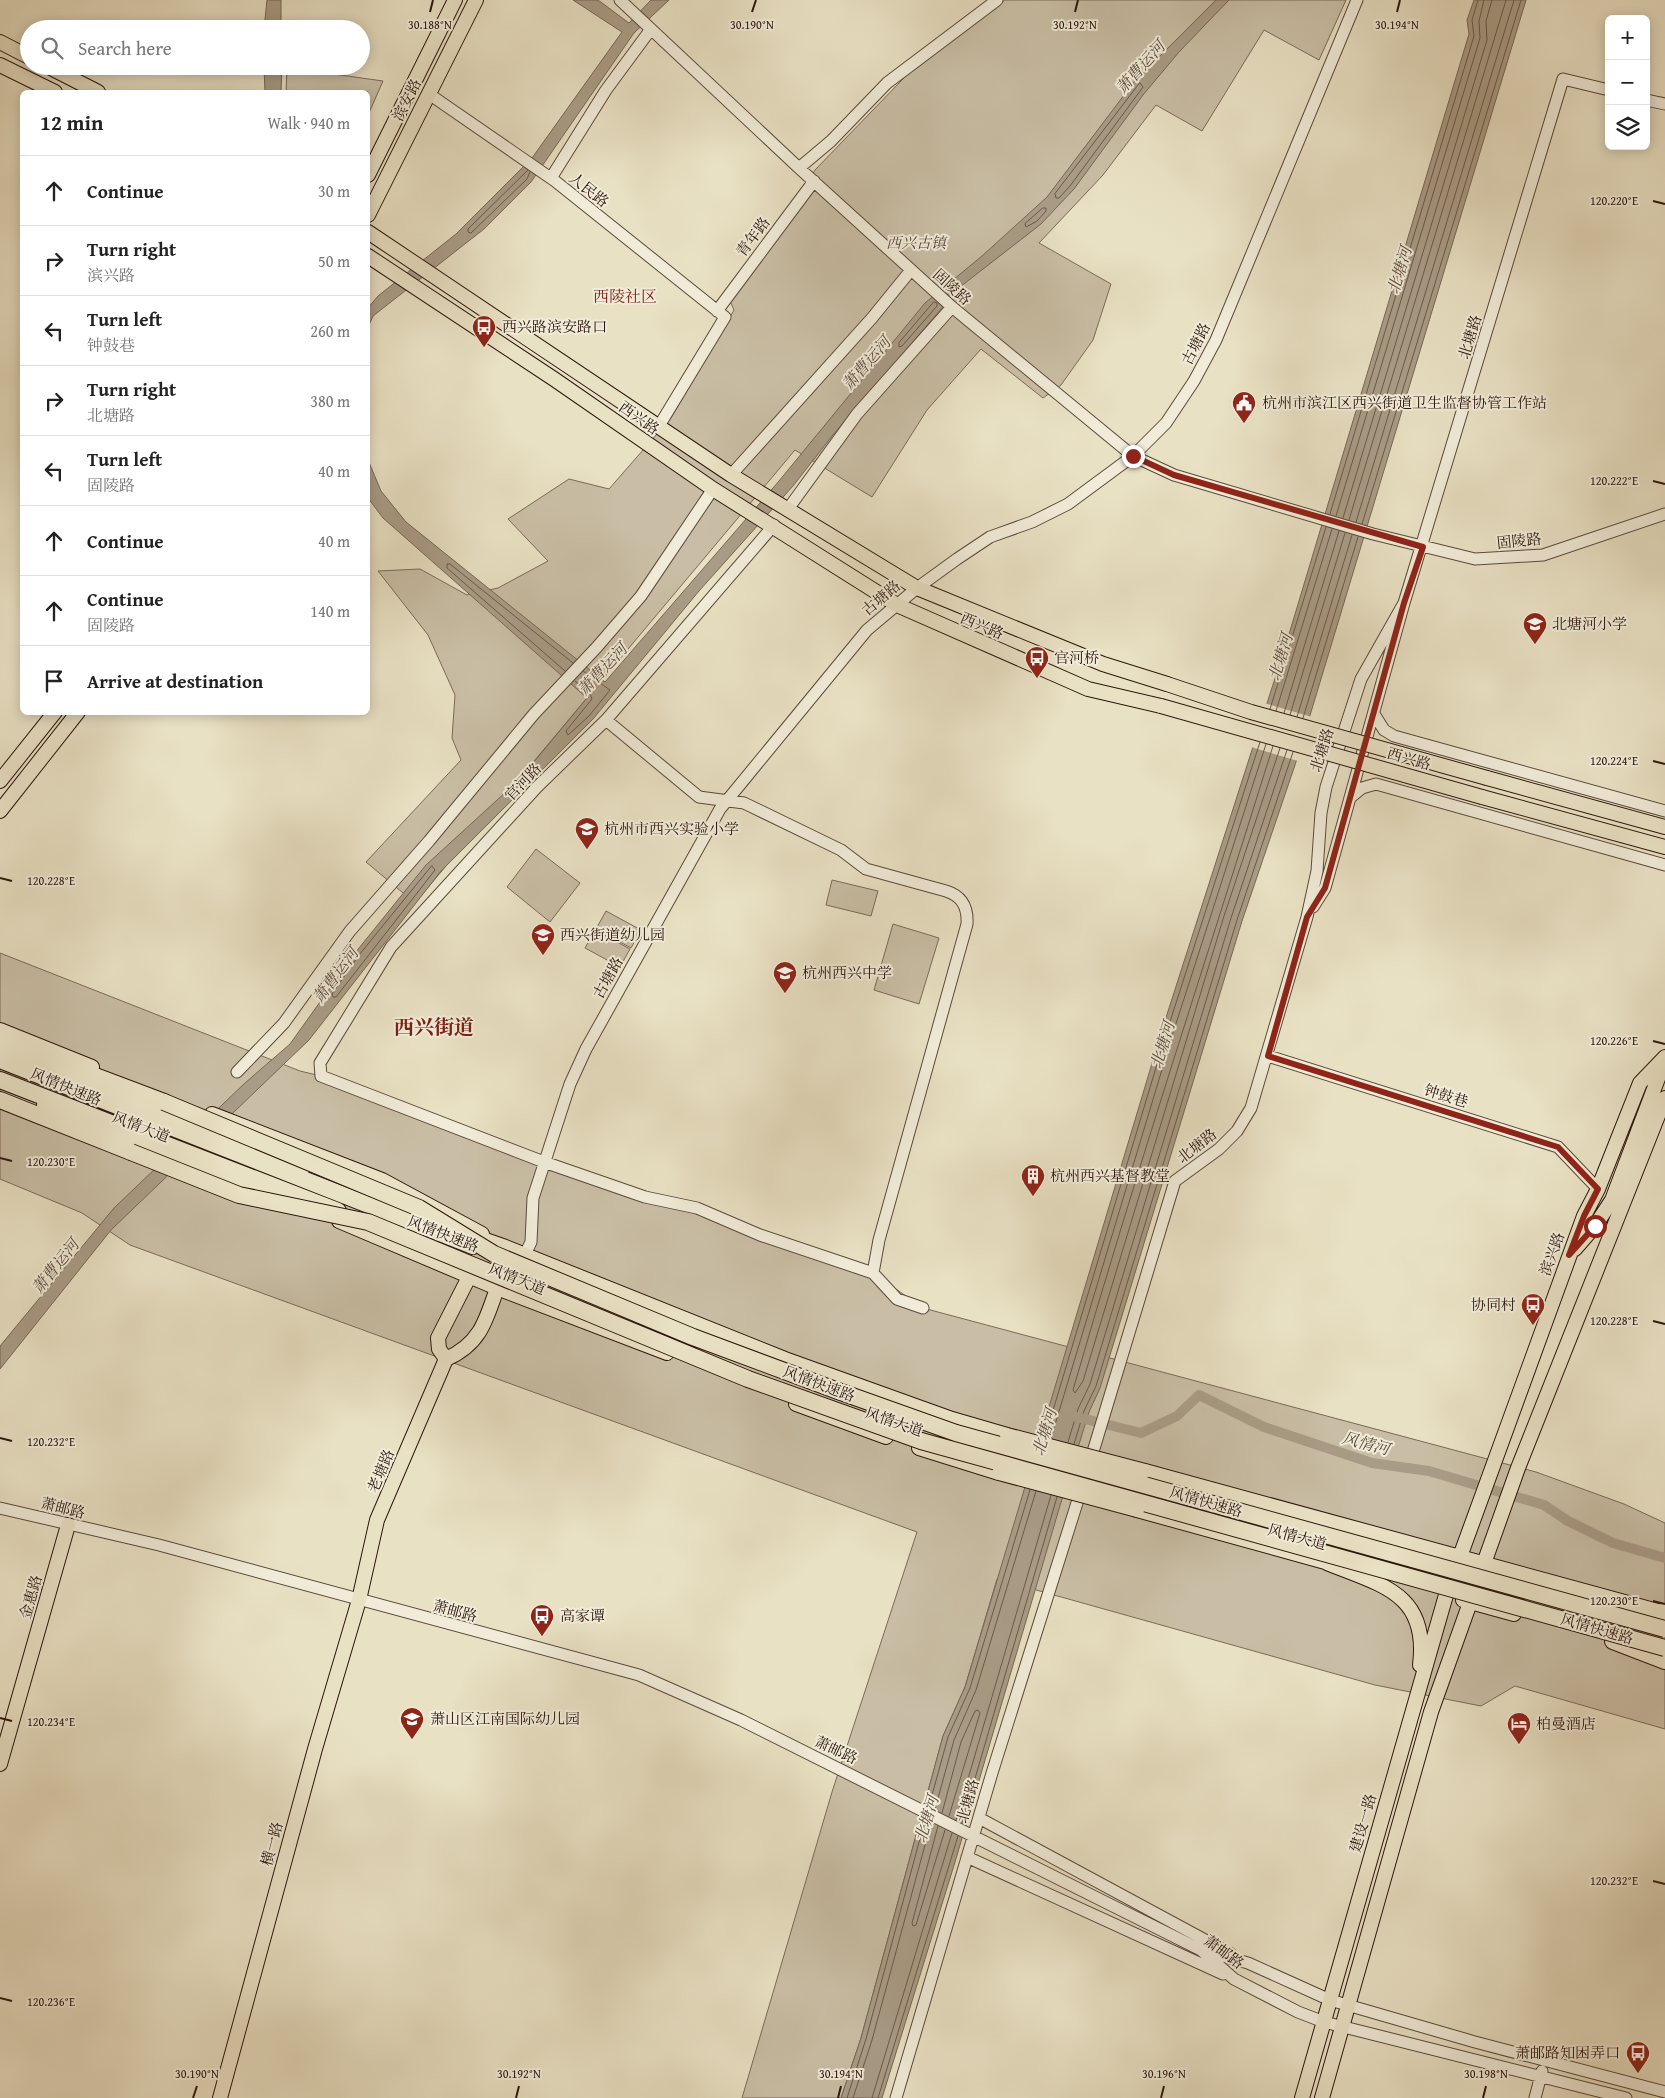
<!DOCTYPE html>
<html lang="en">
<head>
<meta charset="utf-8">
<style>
	:root { --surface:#fff; --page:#f2f2f2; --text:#222; --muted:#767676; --line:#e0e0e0 }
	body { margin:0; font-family:"Gentium Book Plus","Noto Serif SC",serif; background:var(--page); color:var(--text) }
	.controls { position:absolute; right:15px; top:15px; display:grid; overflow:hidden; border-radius:8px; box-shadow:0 2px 12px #0003 }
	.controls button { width:45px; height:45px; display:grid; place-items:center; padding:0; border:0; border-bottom:1px solid var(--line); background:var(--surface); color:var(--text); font:25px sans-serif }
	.stop { position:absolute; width:15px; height:15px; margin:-11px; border:4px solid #8f2418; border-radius:50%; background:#fff }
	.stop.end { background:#8f2418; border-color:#fff; box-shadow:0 1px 5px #0008 }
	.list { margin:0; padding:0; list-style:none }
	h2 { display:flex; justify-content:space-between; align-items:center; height:65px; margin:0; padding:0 20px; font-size:21px }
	h2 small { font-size:16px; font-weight:400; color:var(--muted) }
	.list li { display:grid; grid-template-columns:32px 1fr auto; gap:15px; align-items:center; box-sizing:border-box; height:70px; padding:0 20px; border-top:1px solid var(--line) }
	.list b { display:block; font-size:19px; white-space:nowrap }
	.list p { margin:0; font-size:16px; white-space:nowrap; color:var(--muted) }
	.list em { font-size:16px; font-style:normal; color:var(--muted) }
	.icon { flex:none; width:28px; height:28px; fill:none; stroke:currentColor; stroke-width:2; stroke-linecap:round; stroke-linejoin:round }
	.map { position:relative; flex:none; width:1665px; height:2098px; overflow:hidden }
	.search { position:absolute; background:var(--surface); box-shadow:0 2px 12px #0003; left:20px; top:20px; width:350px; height:55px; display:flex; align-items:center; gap:12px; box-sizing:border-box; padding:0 18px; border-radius:28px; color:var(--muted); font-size:19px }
	.panel { position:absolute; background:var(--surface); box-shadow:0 2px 12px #0003; left:20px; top:90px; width:350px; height:625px; border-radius:8px }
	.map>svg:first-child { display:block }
	.green { fill:#c9bea5; stroke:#7a6a59 }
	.water { fill:#a99c86; stroke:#776656 }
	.pier { fill:#e9e1c4 }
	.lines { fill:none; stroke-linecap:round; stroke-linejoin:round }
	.shore { stroke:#6a594a; stroke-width:1 }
	.canal { stroke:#a99c86; stroke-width:10 }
	.minor-casing { stroke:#5b493b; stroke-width:13 }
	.major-casing { stroke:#2c160d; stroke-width:16 }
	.highway-casing { stroke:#2c160d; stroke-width:18 }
	.minor { stroke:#f1ecd9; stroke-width:11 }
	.major { stroke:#e9e1c4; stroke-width:14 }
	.highway { stroke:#e9e1c4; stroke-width:16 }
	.major-bridge-casing { stroke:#2c160d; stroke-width:16; stroke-linecap:butt }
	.highway-bridge-casing { stroke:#2c160d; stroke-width:18; stroke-linecap:butt }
	.major-bridge { stroke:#e9e1c4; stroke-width:14 }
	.highway-bridge { stroke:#e9e1c4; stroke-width:16 }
	.route { stroke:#8f2418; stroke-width:6 }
	.ticks { fill:none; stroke:#2c160d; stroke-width:2 }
	.labels { text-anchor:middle; stroke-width:4; stroke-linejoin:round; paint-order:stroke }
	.street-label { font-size:15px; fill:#2c160d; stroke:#f1ecd9 }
	.park-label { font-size:15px; font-style:italic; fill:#5b483b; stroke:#f1ecd9 }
	.poi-label { font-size:15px; fill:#2c160d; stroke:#f1ecd9; text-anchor:start }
	.water-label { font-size:16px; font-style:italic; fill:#5e4c3d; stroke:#f1ecd9 }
	.neighbourhood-label { font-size:16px; fill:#7a1f14; stroke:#f1ecd9 }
	.district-label { font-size:20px; font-weight:bold; fill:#7a1f14; stroke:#f1ecd9 }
	.ticks-label { font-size:12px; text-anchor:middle; fill:#2c160d; stroke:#f1ecd9; stroke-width:4; stroke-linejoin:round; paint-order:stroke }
</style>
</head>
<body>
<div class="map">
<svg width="1665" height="2098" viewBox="0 0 1665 2098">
	<rect width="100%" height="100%" fill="#e9e1c4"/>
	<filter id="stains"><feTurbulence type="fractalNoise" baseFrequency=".004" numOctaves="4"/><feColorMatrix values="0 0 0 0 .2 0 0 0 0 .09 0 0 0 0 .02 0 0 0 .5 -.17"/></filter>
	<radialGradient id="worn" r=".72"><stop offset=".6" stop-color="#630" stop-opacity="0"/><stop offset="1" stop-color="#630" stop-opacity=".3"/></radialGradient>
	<path class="green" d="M1005,0H1346L1319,60L1264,30L1202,131L1156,105L1103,175L1039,243L1111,284L1093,340L1061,385L1043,398L981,349L927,410L872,497L795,450L415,903L366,862L461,760L452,738L455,695L428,635L378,571L420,569L467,595L498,588L548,561L508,519L569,479L609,489L671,418L730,317L734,310L730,301L815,170L930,51Z
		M287,67L298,69L383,81L368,115V92H286Z
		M536,849L580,883L550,922L507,887Z
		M832,880L878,891L871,916L826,905Z
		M606,911L641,930L631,948L596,929Z
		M893,924L939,938L919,1004L874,990Z
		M595,930L630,949L620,967L585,948Z
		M0,953L300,1071L321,1076L544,1162L697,1208L873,1273L923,1308L1536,1472L1624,1504L1665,1523V1729L1515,1686L1481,1706L1375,1685L997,1579L965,1687L943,1736L861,2038L841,2098H742L832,1792L917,1532L130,1245L82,1213L0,1179Z"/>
	<path class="water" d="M267,0H281V29H264Z
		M573,0H598L629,23L651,0H669L634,33L531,182L484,229L373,316L368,327V308L378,296L456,234L532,158L622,32Z
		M1216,0H1229L1179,52L1143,95L1074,189L1041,224L960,287L832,436L793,486L699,591L593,719L441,871L309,1040L111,1230L0,1369V1346L114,1208L245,1083L290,1044L355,953L426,865L519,780L587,698L383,518L368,498V460L381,491L406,522L605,682L779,481L925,303L982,256L1047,197L1134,82Z
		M1474,0H1526L1295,765L1242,921L1100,1388L1089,1412L1059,1509L955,1862L882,2098H841L861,2038L943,1736L965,1687L1162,1030L1287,641L1469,34L1467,20Z
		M264,66H282L281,92H265Z"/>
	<path class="pier" d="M1264,703L1312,717L1298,761L1251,747Z"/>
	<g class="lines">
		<path class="shore" d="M1140,83L1143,87L1070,186L1059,198H1056L1055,194Z
			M528,170L468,229V232L471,233L527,179L530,172
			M1043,208H1046V211L1037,221L1026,227L1025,224Z
			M934,302L937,303V306L902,346L899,347V343Z
			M1330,514L1474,36L1472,20L1478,0
			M1336,516L1480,38L1479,21L1484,0
			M1343,518L1487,40L1486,21L1492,0
			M1349,520L1506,0
			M1356,522L1514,0
			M1362,524L1521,0
			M565,671L447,568V564H450L573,663
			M575,681L590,694L592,699L566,731L568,735L589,716L610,690L583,671
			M1270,709L1326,527
			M1276,711L1332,529
			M1284,713L1339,531
			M1290,715L1345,533
			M1297,717L1352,535
			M1303,718L1358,537
			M1273,746C1206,961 1135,1174 1073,1390L1075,1393L1083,1381L1224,916L1280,748
			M432,866L435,870L336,997H333L332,994L359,955Z
			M1045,1437L1167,1031L1260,742
			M1051,1438L1173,1033L1266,744
			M1068,1442L1078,1409L1090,1384L1231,918L1287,750
			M1074,1444L1084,1411L1096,1386L1237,920L1293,752
			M929,1806L948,1737L970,1688L1030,1490
			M935,1809L954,1740L976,1690L1036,1491
			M942,1813L961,1742L975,1711L978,1710L980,1713L949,1816
			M956,1820L1051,1495
			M962,1823L1057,1497
			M938,1826L912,1923L913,1926L916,1925L945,1830
			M847,2098L866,2039L925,1820
			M853,2098L872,2040L931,1823
			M872,2098L952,1833
			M878,2098L958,1836"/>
		<path class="canal" d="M1073,1416L1141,1433L1177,1416L1199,1395L1264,1427L1372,1463L1429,1471L1544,1505L1568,1521L1613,1543L1665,1558"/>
		<g class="minor-casing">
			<path id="minor" d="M620,0L799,168L952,307L1133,456L1174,475L1373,534L1475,559L1543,555L1665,514
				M429,94L555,181L725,317L659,426
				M1646,100L1665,104
				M799,168L831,141L887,83L997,0
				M551,178L606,90L651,29
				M717,311L814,181
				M731,475L872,318L911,270
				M788,509L857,414L952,307
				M774,525L606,720L537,787L391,947L320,1063L321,1076L544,1162L645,1197L697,1208L760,1235L873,1273
				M1374,714L1384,730L1394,736L1665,811
				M606,720L699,797L744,803L841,850L866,869L946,891C962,896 968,907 967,924L879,1240L873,1273L897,1299L923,1308
				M1351,797L1362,788L1376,784L1665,865
				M1313,907L1325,888L1404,603L1563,79L1609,90
				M1268,1056L1558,1147L1598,1189
				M237,1072L284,1023L350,931L429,841L534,714L597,647L641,596L713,489
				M505,1284L513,1279L531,1242L533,1198L570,1084L586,1049L720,809L867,630L917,588L957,559L990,537L1032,522L1068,504L1133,456L1166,423L1194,381L1216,340L1357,0
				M1089,1465L1175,1181L1219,1149L1237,1131L1251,1108L1307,917L1317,871L1321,813L1326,787L1361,679L1404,603
				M0,1508L159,1545L639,1675L741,1720L1201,1950L1234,1979L1298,2012L1324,2022L1626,2098
				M979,1818L1231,1954
				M967,1857L1223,1974
				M1205,1951L1248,1963L1330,2000L1475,2042L1665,2092
				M896,2098L992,1773L1082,1487
				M1535,2098L1542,2071"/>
		</g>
		<g class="major-casing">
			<path id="major" d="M0,42L29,57
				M0,65L55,92
				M47,66L98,92
				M368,175L455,0
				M368,215L476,0
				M368,232L731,475L917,588L1103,664L1167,684
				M368,256L554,379L713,489L897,605L1088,689L1161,706
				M1487,778L1665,827
				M0,781L55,712
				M1482,797L1665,847
				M0,811L78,712
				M0,1030L92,1067
				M0,1048L22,1060L115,1094L303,1168
				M44,1105L277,1197
				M212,1114L382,1180L482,1234
				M339,1221L497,1288L667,1353
				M469,1234L503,1246L785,1359L952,1419L1007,1435
				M1575,1249L1595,1226L1612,1200L1665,1060
				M469,1277L438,1338L439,1349L446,1359C480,1344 486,1321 497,1288
				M796,1404L886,1437
				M919,1448L999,1473
				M1145,1471L1665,1613
				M1137,1510L1336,1565
				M1327,1563C1381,1585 1429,1593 1420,1665
				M1463,1600L1514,1614
				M0,1764L68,1525
				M220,2098L315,1749L359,1600L377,1520L446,1359
				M1302,2098L1446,1595L1584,1216L1598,1189L1640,1083L1665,1057
				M1322,2098L1431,1712L1518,1468L1665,1098"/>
		</g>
		<g class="highway-casing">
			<path id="highway" d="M0,1040L164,1102
				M0,1060L473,1246
				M0,1080L338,1211
				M0,1100L131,1152
				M1662,1612H1665
				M1613,1641L1665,1661"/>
		</g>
		<use href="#minor" class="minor"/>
		<use href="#major" class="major"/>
		<use href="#highway" class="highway"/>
		<g class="major-bridge-casing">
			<path id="major-bridge" d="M1167,684L1251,712L1487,778
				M1161,706L1482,797
				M1007,1435L1145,1471
				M999,1473L1137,1510"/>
		</g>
		<g class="highway-bridge-casing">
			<path id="highway-bridge" d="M164,1102L419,1208L494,1254L693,1337L838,1391L956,1433L1665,1629
				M131,1152L239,1195L368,1222L748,1379L921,1441L1665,1648"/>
		</g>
		<use href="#major-bridge" class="major-bridge"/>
		<use href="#highway-bridge" class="highway-bridge"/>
	</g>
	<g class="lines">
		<path class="route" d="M1133,456L1174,475L1423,547L1404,603L1325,888L1307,917L1268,1056L1558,1147L1598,1189L1584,1216L1569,1255L1595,1226"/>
	</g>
	<path class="ticks" d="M430,12L433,0M752,12L756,0M1075,12L1078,0M1397,12L1400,0M1653,201L1665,204M1653,481L1665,484M1653,761L1665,764M0,878L12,881M1653,1041L1665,1044M0,1158L12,1161M1653,1321L1665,1324M0,1438L12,1441M1653,1601L1665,1604M0,1718L12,1721M1653,1881L1665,1884M0,1998L12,2001M193,2098L197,2086M516,2098L519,2086M838,2098L841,2086M1161,2098L1164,2086M1483,2098L1486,2086"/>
	<defs>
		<g id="bus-pin" transform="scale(1.25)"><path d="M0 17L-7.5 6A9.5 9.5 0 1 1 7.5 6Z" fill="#8f2418" stroke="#f1ecd9"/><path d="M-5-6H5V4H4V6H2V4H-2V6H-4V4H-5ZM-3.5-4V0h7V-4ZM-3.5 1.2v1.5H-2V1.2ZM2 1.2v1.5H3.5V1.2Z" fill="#fff"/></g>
		<g id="civic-pin" transform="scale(1.25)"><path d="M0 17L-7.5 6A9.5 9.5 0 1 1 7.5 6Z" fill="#8f2418" stroke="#f1ecd9"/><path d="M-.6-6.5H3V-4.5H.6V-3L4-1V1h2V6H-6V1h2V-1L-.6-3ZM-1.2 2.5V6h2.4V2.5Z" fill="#fff"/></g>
		<g id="school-pin" transform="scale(1.25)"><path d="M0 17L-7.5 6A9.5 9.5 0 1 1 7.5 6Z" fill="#8f2418" stroke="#f1ecd9"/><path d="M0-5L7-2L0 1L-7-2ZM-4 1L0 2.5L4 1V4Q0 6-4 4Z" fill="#fff"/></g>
		<g id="building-pin" transform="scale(1.25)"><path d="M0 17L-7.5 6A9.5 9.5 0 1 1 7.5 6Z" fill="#8f2418" stroke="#f1ecd9"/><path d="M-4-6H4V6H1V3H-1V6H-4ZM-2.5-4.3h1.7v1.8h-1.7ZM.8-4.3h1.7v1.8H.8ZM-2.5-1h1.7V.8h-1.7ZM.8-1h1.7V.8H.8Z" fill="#fff"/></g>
		<g id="hotel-pin" transform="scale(1.25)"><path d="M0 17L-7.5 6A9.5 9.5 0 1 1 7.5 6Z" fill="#8f2418" stroke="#f1ecd9"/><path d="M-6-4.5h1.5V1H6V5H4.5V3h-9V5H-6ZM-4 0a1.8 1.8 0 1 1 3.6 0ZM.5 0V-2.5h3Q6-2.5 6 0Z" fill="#fff"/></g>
	</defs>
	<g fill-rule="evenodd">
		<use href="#bus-pin" x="484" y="327"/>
		<use href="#civic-pin" x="1244" y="403"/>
		<use href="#school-pin" x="1535" y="624"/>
		<use href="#bus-pin" x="1037" y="658"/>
		<use href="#school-pin" x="587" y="829"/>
		<use href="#school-pin" x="543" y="935"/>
		<use href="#school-pin" x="785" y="973"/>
		<use href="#building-pin" x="1033" y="1176"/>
		<use href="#bus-pin" x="1533" y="1305"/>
		<use href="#bus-pin" x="542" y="1616"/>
		<use href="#school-pin" x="412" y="1719"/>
		<use href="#hotel-pin" x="1519" y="1724"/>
		<use href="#bus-pin" x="1638" y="2053"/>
	</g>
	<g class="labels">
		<g class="street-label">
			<text transform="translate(407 100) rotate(-63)" y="5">滨安路</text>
			<text transform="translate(589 190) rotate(39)" y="5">人民路</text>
			<text transform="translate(753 237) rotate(-53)" y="5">青年路</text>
			<text transform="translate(952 287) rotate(42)" y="5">固陵路</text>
			<text transform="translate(1470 337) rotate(-73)" y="5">北塘路</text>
			<text transform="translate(1196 344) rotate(-63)" y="5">古塘路</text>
			<text transform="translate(639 418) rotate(35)" y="5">西兴路</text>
			<text transform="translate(1519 541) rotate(-6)" y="5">固陵路</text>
			<text transform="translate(881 598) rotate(-40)" y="5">古塘路</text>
			<text transform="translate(982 626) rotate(23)" y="5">西兴路</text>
			<text transform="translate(1322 750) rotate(-72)" y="5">北塘路</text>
			<text transform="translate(1409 759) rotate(16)" y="5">西兴路</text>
			<text transform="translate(523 782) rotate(-46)" y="5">官河路</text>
			<text transform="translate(608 978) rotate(-61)" y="5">古塘路</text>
			<text transform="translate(66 1087) rotate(22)" y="5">风情快速路</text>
			<text transform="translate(1446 1096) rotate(17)" y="5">钟鼓巷</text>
			<text transform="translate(141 1127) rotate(21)" y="5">风情大道</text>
			<text transform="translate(1197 1146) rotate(-38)" y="5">北塘路</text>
			<text transform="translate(443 1234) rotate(21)" y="5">风情快速路</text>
			<text transform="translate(1552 1254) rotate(-70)" y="5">滨兴路</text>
			<text transform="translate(517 1279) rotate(22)" y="5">风情大道</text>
			<text transform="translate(819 1384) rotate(20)" y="5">风情快速路</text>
			<text transform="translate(894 1422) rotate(19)" y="5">风情大道</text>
			<text transform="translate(381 1471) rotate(-67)" y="5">老塘路</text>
			<text transform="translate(1206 1502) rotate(16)" y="5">风情快速路</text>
			<text transform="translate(63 1508) rotate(14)" y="5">萧邮路</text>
			<text transform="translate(1297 1537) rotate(15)" y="5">风情大道</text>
			<text transform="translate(31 1597) rotate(-74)" y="5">金惠路</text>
			<text transform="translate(455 1611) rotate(15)" y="5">萧邮路</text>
			<text transform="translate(1597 1629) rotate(16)" y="5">风情快速路</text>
			<text transform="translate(836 1750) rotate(25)" y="5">萧邮路</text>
			<text transform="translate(968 1801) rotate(-74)" y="5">北塘路</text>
			<text transform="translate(1363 1823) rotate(-74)" y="5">建设一路</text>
			<text transform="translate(272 1844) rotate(-75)" y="5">横一路</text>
			<text transform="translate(1224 1952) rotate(37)" y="5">萧邮路</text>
		</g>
		<g class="park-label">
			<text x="916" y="248">西兴古镇</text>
		</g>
		<g class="poi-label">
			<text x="502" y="332">西兴路滨安路口</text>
			<text x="1262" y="408">杭州市滨江区西兴街道卫生监督协管工作站</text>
			<text x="1552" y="629">北塘河小学</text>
			<text x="1054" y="663">官河桥</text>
			<text x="604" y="834">杭州市西兴实验小学</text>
			<text x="560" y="940">西兴街道幼儿园</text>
			<text x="802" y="978">杭州西兴中学</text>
			<text x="1050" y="1181">杭州西兴基督教堂</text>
			<text x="1516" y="1310" text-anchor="end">协同村</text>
			<text x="560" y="1621">高家谭</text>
			<text x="430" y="1724">萧山区江南国际幼儿园</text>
			<text x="1536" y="1729">柏曼酒店</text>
			<text x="1620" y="2058" text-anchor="end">萧邮路知困弄口</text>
		</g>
		<g class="water-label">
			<text transform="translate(1140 67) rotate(-48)" y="6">萧曹运河</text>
			<text transform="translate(1399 270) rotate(-73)" y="6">北塘河</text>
			<text transform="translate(866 363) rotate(-49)" y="6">萧曹运河</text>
			<text transform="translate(1280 657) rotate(-73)" y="6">北塘河</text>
			<text transform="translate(602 669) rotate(-47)" y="6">萧曹运河</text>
			<text transform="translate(335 975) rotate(-53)" y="6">萧曹运河</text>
			<text transform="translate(1162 1045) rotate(-73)" y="6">北塘河</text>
			<text transform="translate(55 1266) rotate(-51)" y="6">萧曹运河</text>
			<text transform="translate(1044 1432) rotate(-73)" y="6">北塘河</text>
			<text transform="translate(1366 1443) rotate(15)" y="6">风情河</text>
			<text transform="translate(926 1819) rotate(-73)" y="6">北塘河</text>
		</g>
		<g class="neighbourhood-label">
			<text x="625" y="302">西陵社区</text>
		</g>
		<g class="district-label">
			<text x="434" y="1034">西兴街道</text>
		</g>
	</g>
	<g class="ticks-label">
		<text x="430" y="29">30.188°N</text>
		<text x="752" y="29">30.190°N</text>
		<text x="1075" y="29">30.192°N</text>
		<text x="1397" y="29">30.194°N</text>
		<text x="1614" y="205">120.220°E</text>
		<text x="1614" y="485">120.222°E</text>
		<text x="1614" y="765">120.224°E</text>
		<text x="51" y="885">120.228°E</text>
		<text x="1614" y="1045">120.226°E</text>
		<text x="51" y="1166">120.230°E</text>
		<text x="1614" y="1325">120.228°E</text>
		<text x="51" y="1446">120.232°E</text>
		<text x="1614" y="1605">120.230°E</text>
		<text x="51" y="1726">120.234°E</text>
		<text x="1614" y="1885">120.232°E</text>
		<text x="51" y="2006">120.236°E</text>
		<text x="197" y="2078">30.190°N</text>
		<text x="519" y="2078">30.192°N</text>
		<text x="841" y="2078">30.194°N</text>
		<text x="1164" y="2078">30.196°N</text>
		<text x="1486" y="2078">30.198°N</text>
	</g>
	<rect width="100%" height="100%" filter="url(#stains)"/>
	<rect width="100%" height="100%" fill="url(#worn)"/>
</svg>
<div class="controls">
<button>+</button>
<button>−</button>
<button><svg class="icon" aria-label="layers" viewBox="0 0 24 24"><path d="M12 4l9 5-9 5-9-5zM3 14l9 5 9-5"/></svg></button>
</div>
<div class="stop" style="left:1595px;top:1226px"></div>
<div class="stop end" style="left:1133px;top:456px"></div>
<div class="search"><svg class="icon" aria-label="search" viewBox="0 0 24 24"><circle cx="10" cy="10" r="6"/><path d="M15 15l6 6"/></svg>Search here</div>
<section class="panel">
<h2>12 min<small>Walk · 940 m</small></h2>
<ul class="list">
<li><svg class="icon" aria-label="ahead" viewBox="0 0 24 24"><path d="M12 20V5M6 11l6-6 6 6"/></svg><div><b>Continue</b></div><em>30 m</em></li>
<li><svg class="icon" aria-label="right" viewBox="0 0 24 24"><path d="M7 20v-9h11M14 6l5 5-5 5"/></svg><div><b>Turn right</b><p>滨兴路</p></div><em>50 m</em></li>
<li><svg class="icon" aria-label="left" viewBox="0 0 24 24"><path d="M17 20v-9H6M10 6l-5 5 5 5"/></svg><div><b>Turn left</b><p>钟鼓巷</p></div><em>260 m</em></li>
<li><svg class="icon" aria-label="right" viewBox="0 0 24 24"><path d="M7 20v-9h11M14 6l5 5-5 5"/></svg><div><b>Turn right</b><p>北塘路</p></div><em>380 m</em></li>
<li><svg class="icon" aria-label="left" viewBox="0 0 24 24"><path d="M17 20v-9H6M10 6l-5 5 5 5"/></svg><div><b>Turn left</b><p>固陵路</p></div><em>40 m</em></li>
<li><svg class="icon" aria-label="ahead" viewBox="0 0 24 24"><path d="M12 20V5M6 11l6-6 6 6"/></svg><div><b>Continue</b></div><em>40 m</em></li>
<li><svg class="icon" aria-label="ahead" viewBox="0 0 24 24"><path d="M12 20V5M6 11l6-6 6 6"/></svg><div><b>Continue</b><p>固陵路</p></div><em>140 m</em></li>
<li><svg class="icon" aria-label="arrive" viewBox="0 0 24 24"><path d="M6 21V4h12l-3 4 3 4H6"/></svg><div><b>Arrive at destination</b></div></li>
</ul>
</section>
</div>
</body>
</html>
